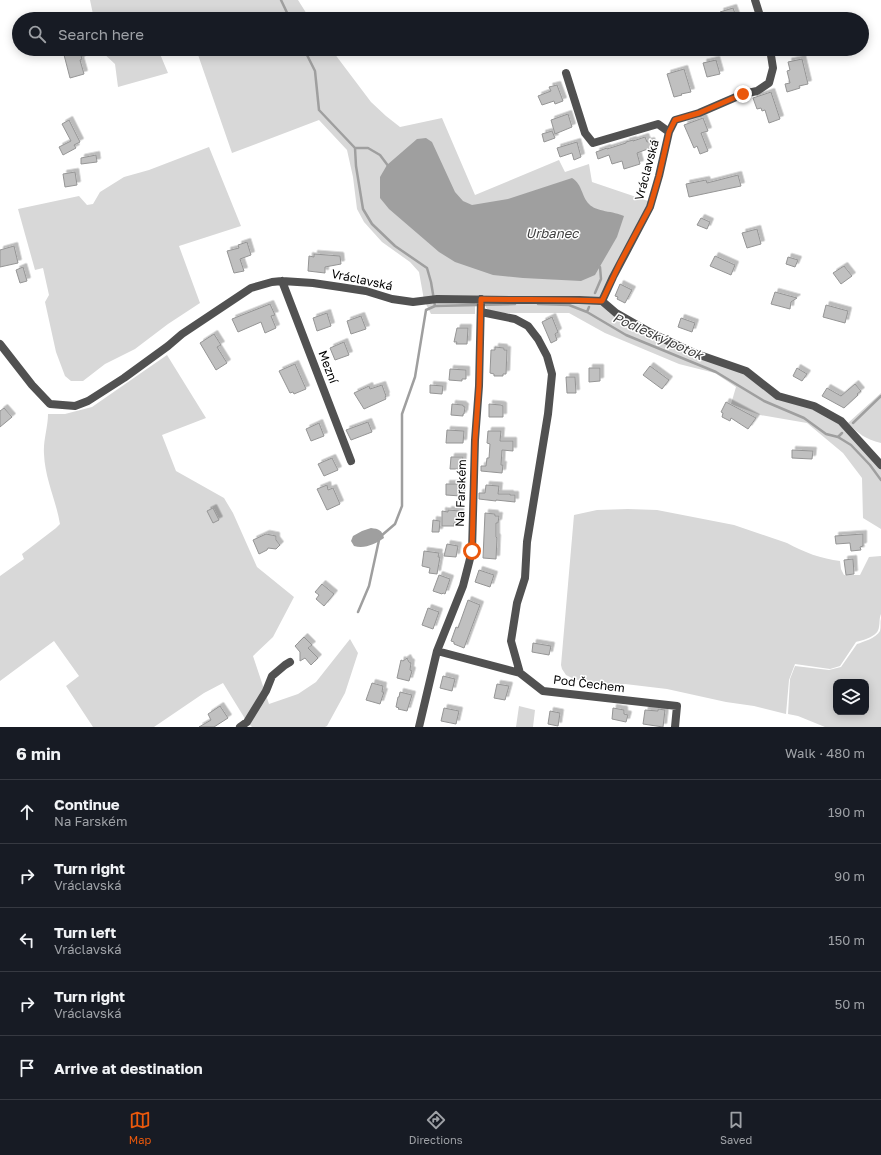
<!DOCTYPE html>
<html lang="en">
<head>
<meta charset="utf-8">
<style>
	:root { --surface:#171b24; --page:#242831; --text:#f1f3f6; --muted:#9ea1a6; --line:#363941; --accent:#ea580c }
	body { margin:0; font-family:"Golos Text",sans-serif; background:var(--page); color:var(--text) }
	.controls { position:absolute; right:12px; bottom:12px; display:grid; overflow:hidden; border-radius:8px; box-shadow:0 2px 10px #0003 }
	.controls button { width:36px; height:36px; display:grid; place-items:center; padding:0; border:0; border-bottom:1px solid var(--line); background:var(--surface); color:var(--text); font:20px sans-serif }
	.stop { position:absolute; width:12px; height:12px; margin:-9px; border:3px solid #ea580c; border-radius:50%; background:#fff }
	.stop.end { background:#ea580c; border-color:#fff; box-shadow:0 1px 4px #0008 }
	.list { margin:0; padding:0; list-style:none }
	h2 { display:flex; justify-content:space-between; align-items:center; height:52px; margin:0; padding:0 16px; font-size:17px }
	h2 small { font-size:13px; font-weight:400; color:var(--muted) }
	.list li { display:grid; grid-template-columns:26px 1fr auto; gap:12px; align-items:center; box-sizing:border-box; height:64px; padding:0 16px; border-top:1px solid var(--line) }
	.list b { display:block; font-size:15px; white-space:nowrap }
	.list p { margin:0; font-size:13px; white-space:nowrap; color:var(--muted) }
	.list em { font-size:13px; font-style:normal; color:var(--muted) }
	.icon { flex:none; width:22px; height:22px; fill:none; stroke:currentColor; stroke-width:2; stroke-linecap:round; stroke-linejoin:round }
	.map { position:relative; flex:none; width:881px; height:727px; overflow:hidden }
	.search { position:absolute; background:var(--surface); box-shadow:0 2px 10px #0003; left:12px; right:12px; top:12px; height:44px; display:flex; align-items:center; gap:10px; box-sizing:border-box; padding:0 14px; border-radius:22px; color:var(--muted); font-size:15px }
	.sheet { height:372px; background:var(--surface) }
	nav { display:flex; justify-content:space-around; align-items:center; box-sizing:border-box; height:56px; border-top:1px solid var(--line); background:var(--surface); font-size:11px; color:var(--muted) }
	nav a { display:grid; justify-items:center; gap:2px }
	nav .on { color:var(--accent) }
	.map>svg:first-child { display:block }
	.green { fill:#d8d8d8; fill-rule:evenodd }
	.water { fill:#9f9f9f }
	.lines { fill:none; stroke-linecap:round; stroke-linejoin:round }
	.stream { stroke:#9f9f9f; stroke-width:2.5 }
	.building { fill:#c0c0c0; stroke:#959595; filter:url(#shadow) }
	.minor { stroke:#515151; stroke-width:8 }
	.route { stroke:#ea580c; stroke-width:5 }
	.labels { text-anchor:middle; stroke-width:3; stroke-linejoin:round; paint-order:stroke }
	.street-label { font-size:12px; fill:#000; stroke:#fff }
	.water-label { font-size:13px; font-style:italic; fill:#404040; stroke:#fff }
</style>
</head>
<body>
<div class="map">
<svg width="881" height="727" viewBox="0 0 881 727">
	<defs>
		<filter id="shadow"><feDropShadow dx="3.5" dy="-3.5" stdDeviation="0" flood-color="#0004"/></filter>
	</defs>
	<rect width="100%" height="100%" fill="#fff"/>
	<path class="green" d="M90,0H298L310,19H94Z
		M101,49H169L160,54L168,73L118,87L115,64L101,51Z
		M196,49H331L371,102L386,116L400,127L442,118L475,195L559,160L565,172L589,164L592,182L651,202L602,301L475,299V314H431L424,300L419,272L410,262L382,242L364,222L357,209L353,177L347,150L319,120L232,153Z
		M209,147L241,226L179,246L200,303L168,324L135,349L105,364L83,381H71L65,376L56,352L45,302L49,295L43,268L35,270L18,209L79,196L87,205L93,204L100,192L124,177L149,170Z
		M484,301L602,303L616,315L746,373L777,397L813,408L840,422L881,467V529L863,518L862,478L843,453L807,423L760,415L731,404L736,387L715,373L679,364L605,333L569,313H499C489,311 486,311 484,301Z
		M167,355L206,418L162,435L176,471L224,498L233,513L257,567L294,597L273,637L253,656L269,704L298,694L316,682L350,639L358,653L345,693L327,726L325,727H252L247,722L223,683L204,693L154,727H93L66,686L79,676L54,641L0,681V576L24,559L22,554L56,528L60,524C56,500 45,479 44,454C43,441 48,427 48,414H65L92,407Z
		M881,393V443C865,439 859,434 848,423Z
		M628,509L657,510L734,525L787,543C803,552 822,559 840,561L841,569L844,575H860L869,557L881,556V614C879,619 880,622 879,627C878,637 863,640 856,642L840,666L830,669L795,664L789,680L786,714L754,706L726,702L667,689L625,684H595L574,679L566,675L562,669L561,665L574,515L597,510Z
		M881,618V727H825L798,716L788,714L790,679L795,666L829,670L841,667L857,644C863,642 876,638 880,631C881,627 880,622 881,618ZM836,682H866V712H836Z
		M519,706L535,710L533,727H516Z"/>
	<path class="water" d="M426,138L432,142L455,192L463,201L472,205L508,199L572,178C583,185 581,196 589,204C596,212 614,211 624,216L617,237L595,275L581,281L523,278L493,275L455,262L439,252L389,209L380,198V177L387,165L417,139Z
		M371,528C379,529 382,530 384,538C375,544 365,549 354,546L351,541L353,536L362,531Z"/>
	<g class="lines">
		<path class="stream" d="M281,0L290,19
			M304,49L315,71L319,110L355,148L356,166L363,209L372,224L395,246L427,268L431,282L435,306L515,304
			M355,148H368L380,155L389,167
			M595,293L601,279L600,267L598,266
			M538,304L569,305L587,312L626,335L716,372L764,401L804,418L826,434L838,437L851,445L870,465L881,480
			M587,312L589,307
			M853,423L881,396
			M838,437L842,433
			M381,536L395,524L402,506V414L415,377L426,310L435,306
			M358,612L369,586L379,540"/>
	</g>
	<path class="building" d="M733,8L737,19H723L720,12Z
		M69,49H77L78,52H80L82,59L80,60L84,74L70,78L63,51Z
		M802,59L808,84L799,86L800,88L787,92L785,84L790,83L787,71L790,70L788,62Z
		M716,60L720,74L707,77L703,63Z
		M684,69L691,92L681,94L682,95L674,97L667,74Z
		M557,85L563,101L555,104L554,101L542,105L538,96L551,91L549,87Z
		M771,92L780,119L769,123L765,110L762,111L761,108L757,109L753,98Z
		M568,114L572,127L555,134L551,120Z
		M703,118L708,131L701,133L708,151L700,154L697,146L694,148L684,125Z
		M69,120L80,142L74,145L76,148L63,155L59,147L71,141L62,124Z
		M552,131L555,138L544,142L542,134Z
		M645,137L647,142L651,141L653,147L637,153L640,164L624,169L622,161L612,164L609,155L598,159L596,152L607,148V149L626,143V142L633,140V141Z
		M577,142L581,157L574,160L572,153L560,157L557,148Z
		M96,155L97,162L81,164V158Z
		M75,172L77,185L65,187L63,174Z
		M738,175L741,186L689,197L686,184L706,180L707,183Z
		M701,218L710,222L707,229L697,225Z
		M757,229L761,244L747,248L742,233Z
		M247,242L251,255L240,259L244,271L234,273L227,251L239,248L238,245Z
		M14,246L18,263L0,267V250Z
		M314,254L340,256L341,264L325,267V273L308,271L309,256L314,257Z
		M715,256L735,265L731,275L710,266Z
		M788,257L798,260L795,267L786,264Z
		M844,266L852,276L841,284L833,273Z
		M23,267L27,281L20,283L16,270Z
		M620,284L632,290L625,303L617,299L618,297L615,296Z
		M775,292L797,298L791,302L790,309L771,304Z
		M270,304L275,315L271,316L276,328L265,333L261,322L238,332L232,319Z
		M826,305L848,311L845,323L823,317Z
		M327,313L331,326L317,331L313,318Z
		M361,316L366,329L351,334L347,321Z
		M552,317L558,332L555,334L557,340L551,343L542,322Z
		M681,318L695,323L692,332L678,327Z
		M457,328H468L467,344H456L457,342H454Z
		M214,334L221,345L217,347L227,363L216,370L200,343Z
		M344,342L349,355L335,360L330,348Z
		M495,347L504,348V350H507L506,374H503V376H494V374L490,373L491,350H495Z
		M295,364L306,389L294,394L293,392L290,393L279,371Z
		M650,366L669,380L662,389L643,375Z
		M589,368H600V381L589,382Z
		M797,368L807,374L802,381L793,376Z
		M450,369L466,370V379H462V381L449,380Z
		M566,377H575L576,393H567Z
		M855,384L861,391L857,394L858,395L844,408L822,396L827,388L841,396Z
		M382,385L386,396L385,397L386,399L364,409L354,393L369,386L370,389Z
		M430,385L443,386L442,394L430,393Z
		M726,402L756,418L748,429L731,418L730,421L722,417L723,413L721,412Z
		M452,404L463,405V406L465,407L464,414H463V416L451,415Z
		M489,404L501,405L503,406V417H489Z
		M4,408L12,417L0,427V411Z
		M368,422L372,432L351,440L346,430Z
		M319,423L324,436L311,441L306,429Z
		M447,430L464,431L463,443H446Z
		M488,431H501L500,441H513V451L502,450L501,465H503L502,473L481,471V466H486L487,458H489L490,444L487,443Z
		M792,450L813,451L812,459L792,458Z
		M451,457H463L462,469H450Z
		M332,458L338,470L324,476L318,464Z
		M446,484H462L461,496L446,495Z
		M327,485L328,490L333,488L340,504L327,510L317,489Z
		M486,485L499,486L498,494H510V495H515V502L496,500V501L479,499V493H485Z
		M213,508L219,520L213,523L207,511Z
		M448,510L460,511V523H454V526H442V511L448,512Z
		M485,513L495,514V516H499L498,523H496V537L497,538L496,559L483,558Z
		M433,520L440,521L439,532H432Z
		M266,534L276,536V540L280,545L276,549L268,548L267,550L259,554L253,540Z
		M863,534V546L860,547L861,550L851,551L850,543L836,544L835,536Z
		M447,544L458,546L456,557L444,556Z
		M424,551L439,553L438,557H440L437,574L429,573L430,568L422,566Z
		M853,559L854,574L846,575L844,560Z
		M479,570L494,575L490,587L475,582Z
		M439,575L450,579L445,594L443,593L442,594L433,591Z
		M322,584L334,594L324,606L316,599L319,595L315,592Z
		M468,600L480,605L464,648L454,644V642L451,641L456,627L458,628Z
		M428,608L439,612L433,629L422,625Z
		M304,637L312,645L308,648L318,658L311,665L305,658L300,661V652L295,646Z
		M533,643L551,646L549,655L532,652Z
		M407,658L409,662L411,663L410,670L412,671L409,681L397,678L401,660L403,661Z
		M443,676L455,679L452,691L440,688Z
		M372,683L383,686L382,692H384L380,704L366,700Z
		M497,684L509,686L505,700L494,698Z
		M400,692L412,695L407,711L398,709L399,708L396,707L398,697H399Z
		M220,706L228,718L214,727H199L211,720L208,714Z
		M444,708L459,711L456,724L441,721Z
		M613,708L624,710V714L628,715L626,722L612,719Z
		M658,709L665,710L663,727L643,724L645,710L658,711Z
		M550,711L560,713L558,726L548,724Z"/>
	<g class="lines">
		<path class="minor" d="M755,0L761,19
			M566,73L585,133L593,143L658,124L669,132
			M282,281L351,461
			M602,301L613,277L650,207L659,176L669,132L675,120L699,113L743,94L757,91L769,83L773,68L770,49
			M602,301L616,313L651,333L694,353L746,371L778,396L814,406L841,421L881,465
			M481,312L515,319L528,326L538,339L547,356L552,374L548,414L527,542L525,578L517,603L511,641L520,673
			M0,344L32,385L50,404L75,406L88,401L124,378L168,346L182,334L251,288L272,282L282,281L313,283L340,287L366,291L392,299L413,302L437,299L514,300H579L602,301
			M437,651L520,673L543,691L677,706L675,727
			M240,727L247,722L266,691L272,676L285,665L290,662
			M419,727L437,651L463,586L472,551L475,440L479,386L481,299"/>
	</g>
	<g class="lines">
		<path class="route" d="M472,551L475,440L479,386L481,299C521,300 562,299 602,301L620,263L650,207L659,176L669,132L675,120L699,113L743,94"/>
	</g>
	<g class="labels">
		<g class="street-label">
			<text transform="translate(647 170) rotate(-75)" y="4">Vráclavská</text>
			<text transform="translate(362 280) rotate(12)" y="4">Vráclavská</text>
			<text transform="translate(328 367) rotate(69)" y="4">Mezní</text>
			<text transform="translate(461 493) rotate(-88)" y="4">Na Farském</text>
			<text transform="translate(589 684) rotate(7)" y="4">Pod Čechem</text>
		</g>
		<g class="water-label">
			<text x="552" y="238">Urbanec</text>
			<text transform="translate(658 336) rotate(24)" y="5">Podleský potok</text>
		</g>
	</g>
</svg>
<div class="controls">
<button><svg class="icon" aria-label="layers" viewBox="0 0 24 24"><path d="M12 4l9 5-9 5-9-5zM3 14l9 5 9-5"/></svg></button>
</div>
<div class="stop" style="left:472px;top:551px"></div>
<div class="stop end" style="left:743px;top:94px"></div>
<div class="search"><svg class="icon" aria-label="search" viewBox="0 0 24 24"><circle cx="10" cy="10" r="6"/><path d="M15 15l6 6"/></svg>Search here</div>
</div>
<section class="sheet">
<h2>6 min<small>Walk · 480 m</small></h2>
<ul class="list">
<li><svg class="icon" aria-label="ahead" viewBox="0 0 24 24"><path d="M12 20V5M6 11l6-6 6 6"/></svg><div><b>Continue</b><p>Na Farském</p></div><em>190 m</em></li>
<li><svg class="icon" aria-label="right" viewBox="0 0 24 24"><path d="M7 20v-9h11M14 6l5 5-5 5"/></svg><div><b>Turn right</b><p>Vráclavská</p></div><em>90 m</em></li>
<li><svg class="icon" aria-label="left" viewBox="0 0 24 24"><path d="M17 20v-9H6M10 6l-5 5 5 5"/></svg><div><b>Turn left</b><p>Vráclavská</p></div><em>150 m</em></li>
<li><svg class="icon" aria-label="right" viewBox="0 0 24 24"><path d="M7 20v-9h11M14 6l5 5-5 5"/></svg><div><b>Turn right</b><p>Vráclavská</p></div><em>50 m</em></li>
<li><svg class="icon" aria-label="arrive" viewBox="0 0 24 24"><path d="M6 21V4h12l-3 4 3 4H6"/></svg><div><b>Arrive at destination</b></div></li>
</ul>
</section>
<nav>
<a class="on"><svg class="icon" aria-label="map" viewBox="0 0 24 24"><path d="M3 6l6-2 6 2 6-2v14l-6 2-6-2-6 2zM9 4v14M15 6v14"/></svg>Map</a>
<a><svg class="icon" aria-label="directions" viewBox="0 0 24 24"><path d="M12 3l9 9-9 9-9-9zM9 14v-3h6M13 9l2 2-2 2"/></svg>Directions</a>
<a><svg class="icon" aria-label="saved" viewBox="0 0 24 24"><path d="M7 4h10v16l-5-4-5 4z"/></svg>Saved</a>
</nav>
</body>
</html>
